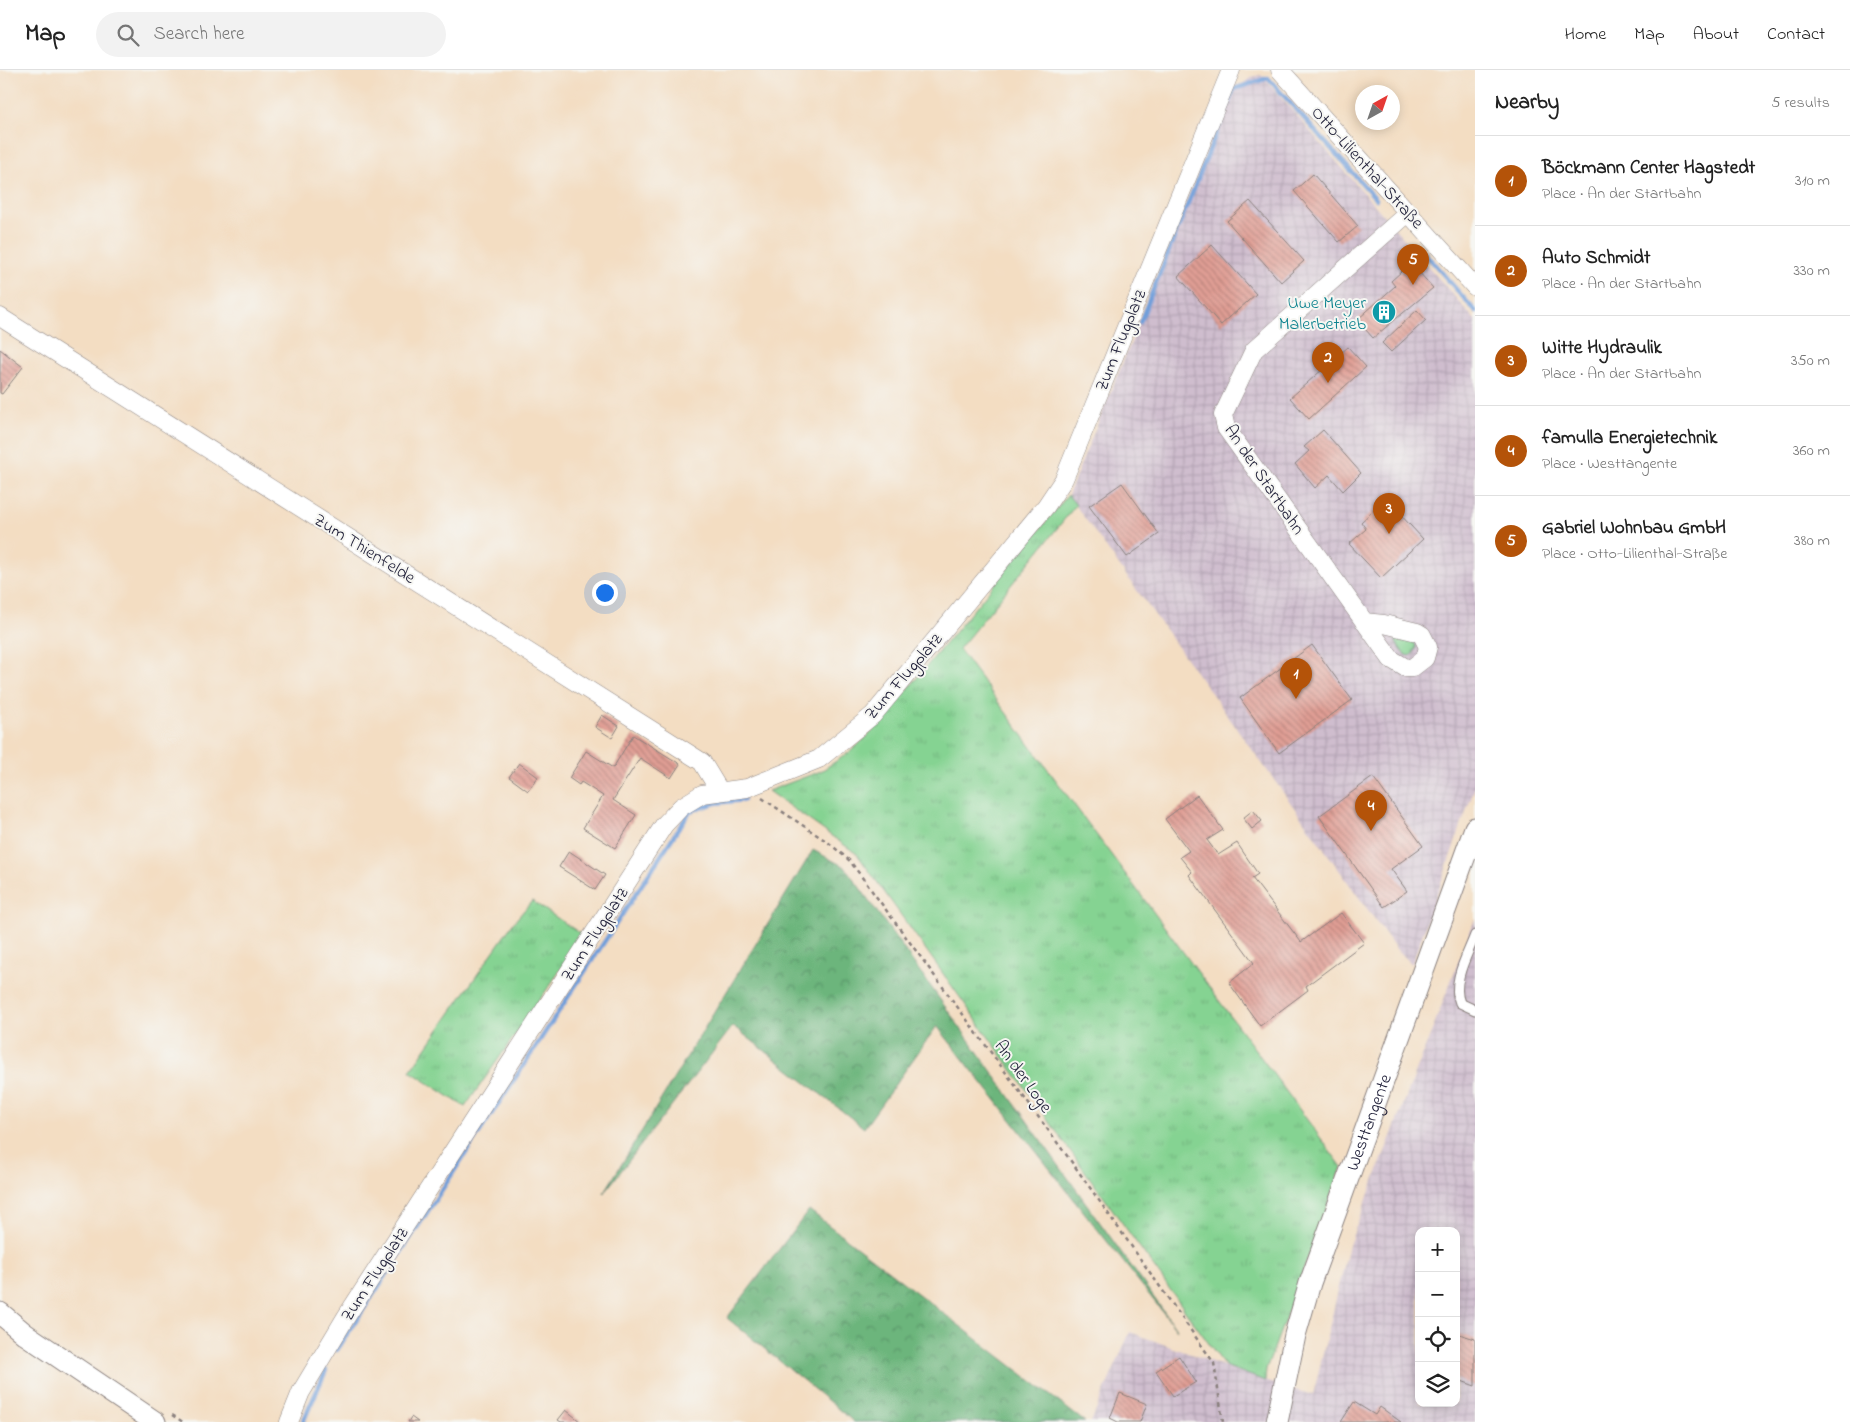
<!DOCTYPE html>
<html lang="en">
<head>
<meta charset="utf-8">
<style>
	:root { --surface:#fff; --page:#f2f2f2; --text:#222; --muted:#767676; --line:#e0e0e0; --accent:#b45309 }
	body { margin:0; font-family:"Indie Flower",sans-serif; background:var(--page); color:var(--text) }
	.controls { position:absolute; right:15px; bottom:15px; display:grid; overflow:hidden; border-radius:10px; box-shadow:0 2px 12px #0003 }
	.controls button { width:45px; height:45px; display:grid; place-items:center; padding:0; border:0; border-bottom:1px solid var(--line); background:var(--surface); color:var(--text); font:25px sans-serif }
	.compass { position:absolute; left:1355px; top:15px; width:45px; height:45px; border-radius:50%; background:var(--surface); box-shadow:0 2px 12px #0003; rotate:40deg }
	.you { position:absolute; left:604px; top:522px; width:18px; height:18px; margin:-12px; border:4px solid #fff; border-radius:50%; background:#1a73e8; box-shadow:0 0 0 8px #1a73e833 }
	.badge { display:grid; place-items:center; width:32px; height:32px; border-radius:50%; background:var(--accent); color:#fff; font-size:16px; font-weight:700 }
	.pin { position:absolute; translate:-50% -41px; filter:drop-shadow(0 1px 2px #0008) }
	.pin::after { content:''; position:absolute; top:26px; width:18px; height:15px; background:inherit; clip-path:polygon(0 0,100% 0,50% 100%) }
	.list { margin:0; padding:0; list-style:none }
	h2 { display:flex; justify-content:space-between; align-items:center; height:65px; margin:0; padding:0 20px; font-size:21px }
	h2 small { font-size:16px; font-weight:400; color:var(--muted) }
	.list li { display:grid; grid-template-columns:32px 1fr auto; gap:15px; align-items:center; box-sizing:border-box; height:90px; padding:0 20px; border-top:1px solid var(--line) }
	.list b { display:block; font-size:19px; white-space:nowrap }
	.list p { margin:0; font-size:16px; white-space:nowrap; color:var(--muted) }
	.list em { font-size:16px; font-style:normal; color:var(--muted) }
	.icon { flex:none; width:28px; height:28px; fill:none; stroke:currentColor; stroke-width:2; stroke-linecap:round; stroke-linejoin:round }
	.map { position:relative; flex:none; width:1475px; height:1352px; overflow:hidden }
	header { display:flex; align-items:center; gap:30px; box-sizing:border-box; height:70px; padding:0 25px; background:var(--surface); border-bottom:1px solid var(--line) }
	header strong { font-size:24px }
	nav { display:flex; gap:28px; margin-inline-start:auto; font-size:18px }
	.search { width:350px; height:45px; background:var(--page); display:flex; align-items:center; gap:12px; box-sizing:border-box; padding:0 18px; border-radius:28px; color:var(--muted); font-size:19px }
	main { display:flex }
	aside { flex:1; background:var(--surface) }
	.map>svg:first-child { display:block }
	.industrial { fill:url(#industrial-grid); fill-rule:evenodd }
	.grass { fill:url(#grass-tufts); stroke:#547a66 }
	.forest { fill:url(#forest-crowns); stroke:#476c5c }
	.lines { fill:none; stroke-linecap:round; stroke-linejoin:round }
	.stream { stroke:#719fda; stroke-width:4.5 }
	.building { fill:url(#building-back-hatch) }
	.service-casing { stroke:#8a807e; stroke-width:11 }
	.minor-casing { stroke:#8a807e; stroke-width:19 }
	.tertiary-casing { stroke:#8a807e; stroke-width:23 }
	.path { stroke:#8a807e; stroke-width:2.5; stroke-dasharray:4 4; stroke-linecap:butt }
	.service { stroke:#fff; stroke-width:9 }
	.minor { stroke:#fff; stroke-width:18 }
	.tertiary { stroke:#fff; stroke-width:21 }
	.labels { text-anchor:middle; stroke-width:4; stroke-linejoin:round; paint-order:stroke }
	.street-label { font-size:18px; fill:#22223b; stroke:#f6f6f2 }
	.culture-label { font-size:18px; fill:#0d838f; stroke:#f6f6f2; text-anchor:end }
</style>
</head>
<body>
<header>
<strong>Map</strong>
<div class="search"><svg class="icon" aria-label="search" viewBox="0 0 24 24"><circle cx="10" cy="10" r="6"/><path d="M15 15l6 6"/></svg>Search here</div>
<nav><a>Home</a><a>Map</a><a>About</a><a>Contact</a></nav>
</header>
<main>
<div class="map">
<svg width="1475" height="1352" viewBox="0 0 1475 1352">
	<defs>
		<pattern id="industrial-grid" width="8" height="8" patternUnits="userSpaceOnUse" patternTransform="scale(1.25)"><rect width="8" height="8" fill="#cfbdce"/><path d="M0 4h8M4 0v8" fill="none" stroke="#b1a2b2"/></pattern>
		<pattern id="grass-tufts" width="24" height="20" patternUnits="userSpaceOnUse" patternTransform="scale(1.25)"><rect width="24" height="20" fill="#85d392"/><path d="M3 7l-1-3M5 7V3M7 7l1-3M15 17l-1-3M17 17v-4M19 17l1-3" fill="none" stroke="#73b57f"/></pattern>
		<pattern id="forest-crowns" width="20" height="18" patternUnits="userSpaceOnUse" patternTransform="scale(1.25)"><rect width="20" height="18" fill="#6cb57c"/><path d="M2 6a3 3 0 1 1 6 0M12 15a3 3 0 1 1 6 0" fill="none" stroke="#589367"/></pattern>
		<pattern id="building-back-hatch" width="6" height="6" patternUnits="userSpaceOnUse" patternTransform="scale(1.25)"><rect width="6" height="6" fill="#e09e94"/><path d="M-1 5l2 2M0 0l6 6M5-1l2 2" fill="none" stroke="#b5807a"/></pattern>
	</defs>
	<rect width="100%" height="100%" fill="#f6f6f2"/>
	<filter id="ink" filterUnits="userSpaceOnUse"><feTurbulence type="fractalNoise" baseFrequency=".02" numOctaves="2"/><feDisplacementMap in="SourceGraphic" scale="10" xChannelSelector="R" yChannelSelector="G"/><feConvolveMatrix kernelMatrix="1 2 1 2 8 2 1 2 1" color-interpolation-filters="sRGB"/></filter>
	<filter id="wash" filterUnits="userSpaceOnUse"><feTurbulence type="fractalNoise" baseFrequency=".0096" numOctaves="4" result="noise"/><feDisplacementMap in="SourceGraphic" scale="20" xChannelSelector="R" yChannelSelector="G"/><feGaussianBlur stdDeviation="1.12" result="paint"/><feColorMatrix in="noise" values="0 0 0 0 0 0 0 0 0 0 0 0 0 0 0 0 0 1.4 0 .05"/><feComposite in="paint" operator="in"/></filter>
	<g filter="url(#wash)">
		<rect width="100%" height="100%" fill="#f3ddc2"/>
		<path class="industrial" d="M1261,5L1475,250V717L1412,894L1397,880L1068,425L1235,21L1251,7Z
			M1475,849V1352H1091L1130,1262L1265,1311L1313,1325L1349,1175ZM1419,1161H1456V1333H1419Z"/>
		<path class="grass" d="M1068,425L1076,435L959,579L1342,1097L1266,1300L1265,1311L1225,1296L857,784L768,721L821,701L850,682L874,660Z
			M1398,568L1414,572L1416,577L1413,584L1409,586L1404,584L1396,572Z
			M532,831L584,866L465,1037L410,1001L514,852Z"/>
		<path class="forest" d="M813,780L845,797L1177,1260L937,956L864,1058L733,956L604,1123Z
			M809,1140L1085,1352H854L727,1248Z"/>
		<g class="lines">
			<path class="stream" d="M1423,181L1475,241
				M1140,252L1234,19L1268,8L1376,129
				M337,1280L690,741L715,733L744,730
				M303,1352L326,1300"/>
		</g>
		<g id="blocks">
			<path class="building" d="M1313,104L1358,156L1339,172L1294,121Z
				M1250,131L1304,191L1281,212L1227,151Z
				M1212,175L1256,224L1221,255L1178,206Z
				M1411,193L1433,218L1373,268L1357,250L1395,216L1391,211Z
				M1417,240L1426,250L1391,282L1382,273Z
				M1348,277L1366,297L1309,349L1290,328Z
				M0,279L23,297L2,324L0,323Z
				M1323,360L1361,403L1343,421L1329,405L1315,418L1295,394L1309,381L1304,377Z
				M1122,413L1159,464L1127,487L1089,436Z
				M1386,429L1423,469L1381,508L1349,474L1366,459L1361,452Z
				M1312,575L1352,630L1279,683L1240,628Z
				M602,645L619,656L612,668L595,657Z
				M633,665L680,694L671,708L640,688L613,730L636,745L615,778L583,758L603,726L581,712L579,715L569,708L586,681L613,698Z
				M519,693L538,707L528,721L509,707Z
				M1373,707L1423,776L1391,799L1407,821L1384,837L1319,746Z
				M1197,725L1223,760L1207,770L1218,785L1237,773L1258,804L1252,808L1301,872L1341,843L1364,873L1306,916L1308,920L1260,956L1229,913L1254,893L1189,805L1192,802L1180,787L1189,781L1165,749Z
				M1253,740L1262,751L1252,759L1243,748Z
				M569,781L605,805L595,820L559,797Z
				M1456,1263L1475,1269V1316L1456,1309Z
				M1179,1286L1196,1312L1173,1326L1156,1301Z
				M1120,1323L1147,1334L1140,1352H1118L1110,1348Z
				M1354,1332L1375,1345L1380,1337L1401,1352H1341Z
				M566,1340L581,1352H561L558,1350Z
				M411,1347L418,1352H408Z"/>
		</g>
	</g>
	<g filter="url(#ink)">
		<use href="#blocks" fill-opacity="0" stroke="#8a807e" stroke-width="1"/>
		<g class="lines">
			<g class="service-casing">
				<path id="service" d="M1475,865C1468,884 1451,912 1460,933L1475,940"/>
			</g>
			<g class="minor-casing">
				<path id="minor" d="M1280,0L1475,217
					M0,247L702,692L719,720
					M1364,552L1384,554L1417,562L1422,565L1428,577L1425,588L1412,598H1406L1391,589L1226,358L1223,345L1254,280L1408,143
					M289,1352L301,1322L346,1247L664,755L681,737L702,724L747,718L819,689L873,645L1046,436L1064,409L1231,0"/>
			</g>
			<g class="tertiary-casing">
				<g id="tertiary">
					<path d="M0,1243L25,1264L155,1352"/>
					<path id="s1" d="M1277,1352L1295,1265L1310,1213L1475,758"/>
				</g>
			</g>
			<path class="path" d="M762,728L829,773L850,791L1076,1098L1214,1293L1223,1352
				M172,1345L183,1352"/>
			<use href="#service" class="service"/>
			<use href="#minor" class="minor"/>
			<use href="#tertiary" class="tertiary"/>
		</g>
	</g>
	<defs>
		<g id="building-disc" transform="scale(1.25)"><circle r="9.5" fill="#0f9aa8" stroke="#f6f6f2"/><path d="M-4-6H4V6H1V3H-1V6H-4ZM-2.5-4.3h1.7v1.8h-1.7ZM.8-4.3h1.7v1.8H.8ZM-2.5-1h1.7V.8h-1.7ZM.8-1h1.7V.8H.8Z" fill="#fff"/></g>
	</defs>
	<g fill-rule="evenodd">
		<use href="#building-disc" x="1384" y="242"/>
	</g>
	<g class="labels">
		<g class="street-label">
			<text transform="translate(1368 97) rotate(48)" y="6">Otto-Lilienthal-Straße</text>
			<text transform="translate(1120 270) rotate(-68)" y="6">Zum Flugplatz</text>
			<text transform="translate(1265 409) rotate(56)" y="6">An der Startbahn</text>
			<text transform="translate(365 478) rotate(32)" y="6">Zum Thienfelde</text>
			<text transform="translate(903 606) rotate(-49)" y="6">Zum Flugplatz</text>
			<text transform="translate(594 864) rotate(-57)" y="6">Zum Flugplatz</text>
			<text transform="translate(1024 1006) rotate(54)" y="6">An der Loge</text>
			<text dy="6" stroke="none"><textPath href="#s1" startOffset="314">Westtangente</textPath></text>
			<text transform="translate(374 1204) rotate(-57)" y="6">Zum Flugplatz</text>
		</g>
		<g class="culture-label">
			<text x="1366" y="238">Uwe Meyer<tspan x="1366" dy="21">Malerbetrieb</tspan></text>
		</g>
	</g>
</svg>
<div class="controls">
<button>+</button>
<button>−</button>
<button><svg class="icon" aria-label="locate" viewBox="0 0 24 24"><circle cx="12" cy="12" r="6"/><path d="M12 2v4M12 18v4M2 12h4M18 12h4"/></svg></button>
<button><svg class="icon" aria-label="layers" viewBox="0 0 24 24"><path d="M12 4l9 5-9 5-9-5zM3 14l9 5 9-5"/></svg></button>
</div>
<svg class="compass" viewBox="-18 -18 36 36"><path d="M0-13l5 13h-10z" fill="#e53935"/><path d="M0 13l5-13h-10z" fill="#767676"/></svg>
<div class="you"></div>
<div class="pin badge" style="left:1296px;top:629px">1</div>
<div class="pin badge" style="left:1328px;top:313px">2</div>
<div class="pin badge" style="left:1389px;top:464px">3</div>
<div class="pin badge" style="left:1371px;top:761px">4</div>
<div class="pin badge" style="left:1413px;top:215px">5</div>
</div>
<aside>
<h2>Nearby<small>5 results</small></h2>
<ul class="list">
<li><span class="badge">1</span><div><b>Böckmann Center Hagstedt</b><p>Place · An der Startbahn</p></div><em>310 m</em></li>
<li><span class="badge">2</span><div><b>Auto Schmidt</b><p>Place · An der Startbahn</p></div><em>330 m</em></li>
<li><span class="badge">3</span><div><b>Witte Hydraulik</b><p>Place · An der Startbahn</p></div><em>350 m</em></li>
<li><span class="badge">4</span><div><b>famulla Energietechnik</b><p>Place · Westtangente</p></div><em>360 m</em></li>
<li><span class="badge">5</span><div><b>Gabriel Wohnbau GmbH</b><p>Place · Otto-Lilienthal-Straße</p></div><em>380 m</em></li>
</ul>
</aside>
</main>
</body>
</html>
